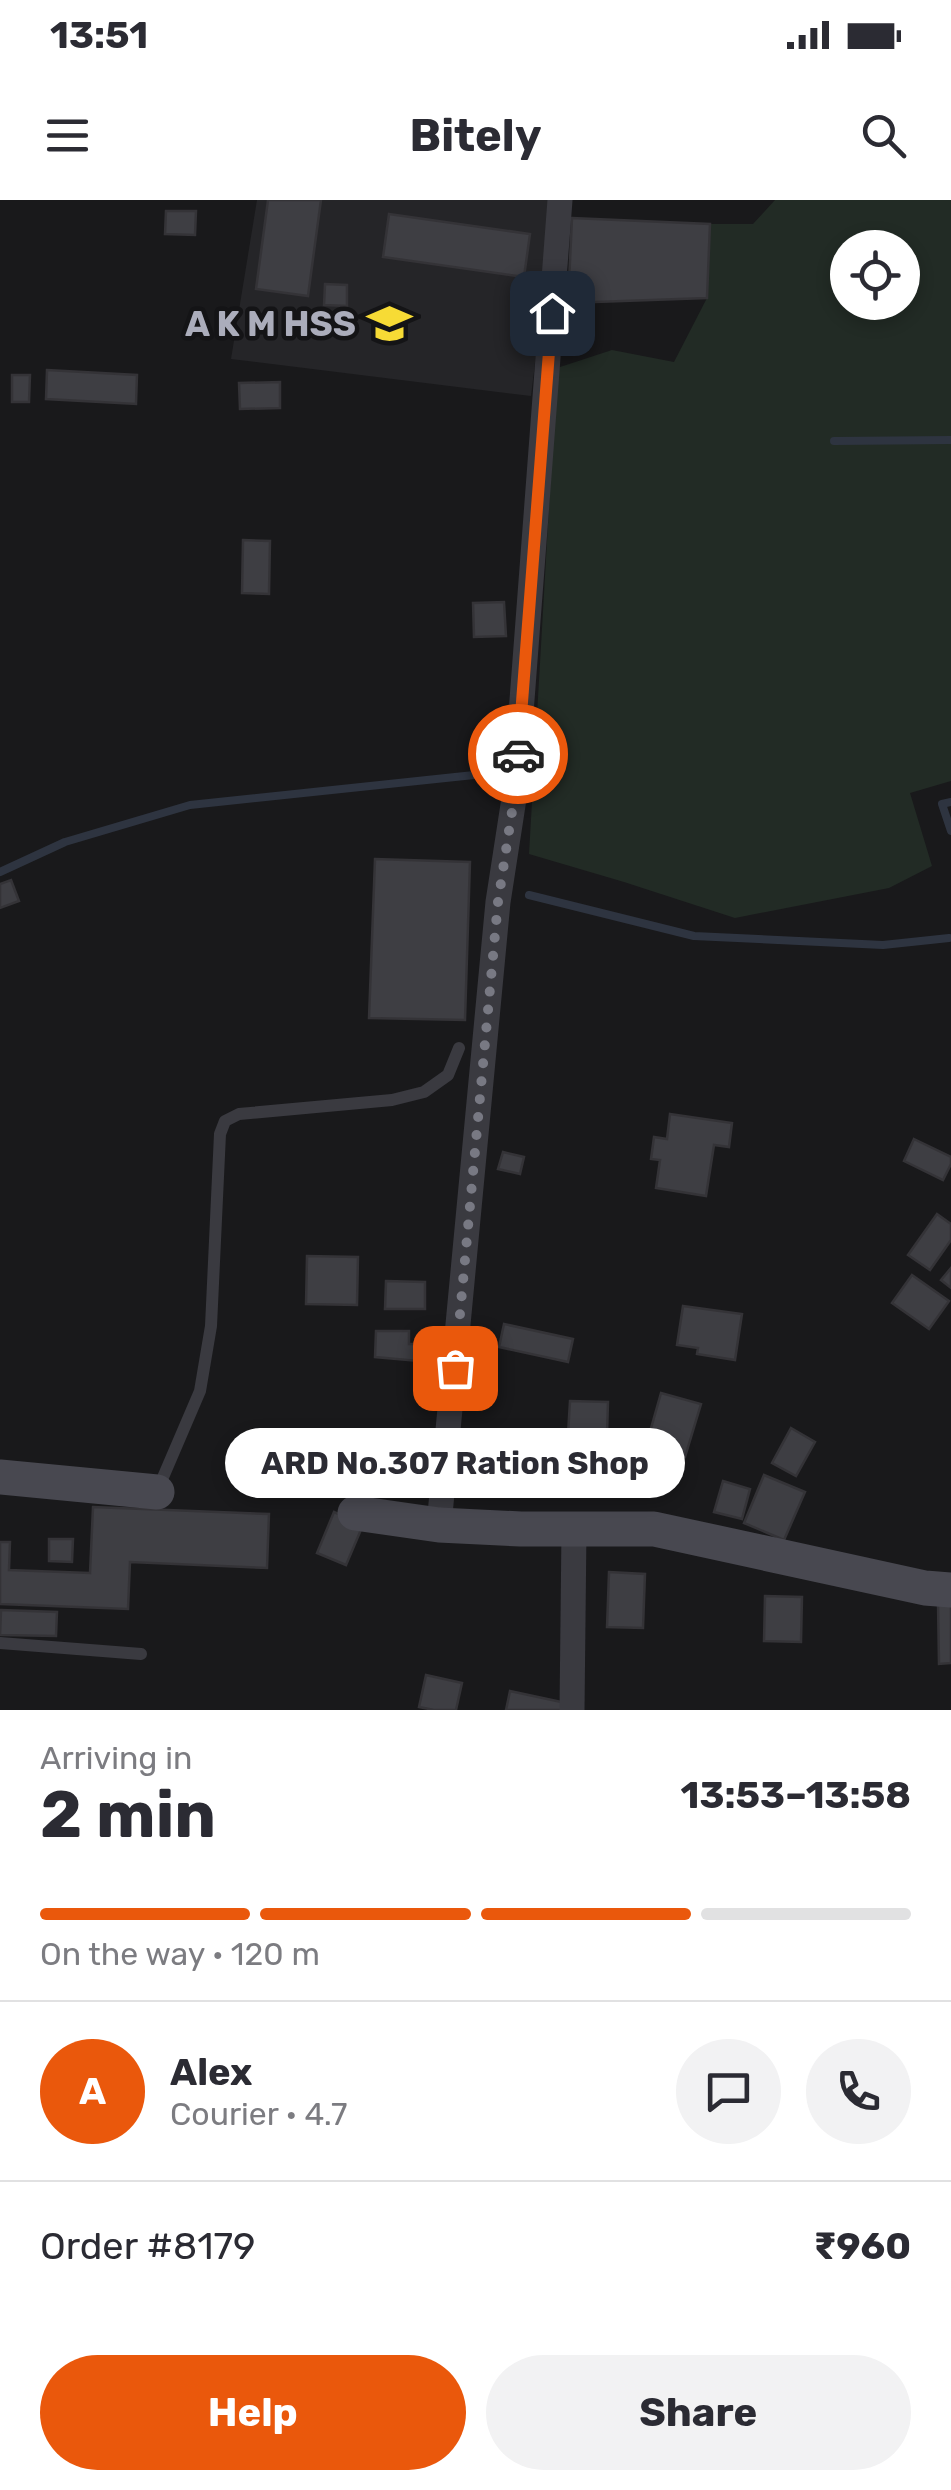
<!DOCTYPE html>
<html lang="en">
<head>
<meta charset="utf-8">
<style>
  :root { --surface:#fff; --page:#f2f2f3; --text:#2b2b33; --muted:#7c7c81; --line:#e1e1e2; --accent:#ea580c }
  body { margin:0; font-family:Rubik,sans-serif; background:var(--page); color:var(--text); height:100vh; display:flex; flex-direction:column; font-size:38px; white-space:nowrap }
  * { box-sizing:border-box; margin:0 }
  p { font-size:32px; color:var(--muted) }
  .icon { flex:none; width:55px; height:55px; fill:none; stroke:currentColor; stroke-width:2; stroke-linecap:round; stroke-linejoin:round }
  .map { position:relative; height:1510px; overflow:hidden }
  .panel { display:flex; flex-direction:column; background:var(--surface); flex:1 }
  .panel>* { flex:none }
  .buttons { position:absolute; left:830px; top:30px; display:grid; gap:20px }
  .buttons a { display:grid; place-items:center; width:90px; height:90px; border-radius:50%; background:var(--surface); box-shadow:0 5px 15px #0003; font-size:50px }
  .pin { position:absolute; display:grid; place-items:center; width:85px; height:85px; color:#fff; margin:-42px; border-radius:20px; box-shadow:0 5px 15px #0006 }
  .courier { position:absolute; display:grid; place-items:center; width:100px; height:100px; margin:-50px; border:8px solid #ea580c; border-radius:50%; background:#fff; color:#222; box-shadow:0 2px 12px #0007 }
  .bubble { position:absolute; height:70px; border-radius:35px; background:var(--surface); box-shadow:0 5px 15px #0003; font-size:32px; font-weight:700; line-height:70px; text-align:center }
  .headline em { font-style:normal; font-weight:700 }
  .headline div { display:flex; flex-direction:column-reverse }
  .headline { display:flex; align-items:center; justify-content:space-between; height:170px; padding:0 40px }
  h1 { font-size:65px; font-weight:700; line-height:75px }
  .bar { display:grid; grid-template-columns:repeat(4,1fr); gap:15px 10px; align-content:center; height:120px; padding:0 40px }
  .bar i { height:12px; border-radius:8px; background:var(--line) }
  .bar .current { background:var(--accent) }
  .bar p { grid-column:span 4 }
  .line { display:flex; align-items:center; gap:25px; padding:0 40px; border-top:2px solid var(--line) }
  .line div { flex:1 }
  .round { display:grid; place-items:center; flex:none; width:105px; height:105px; border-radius:52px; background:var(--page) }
  .action { display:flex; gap:20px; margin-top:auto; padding:20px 40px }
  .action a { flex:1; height:115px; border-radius:60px; background:var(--accent); color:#fff; font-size:40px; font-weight:700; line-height:115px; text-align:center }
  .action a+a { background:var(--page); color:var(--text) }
  .status { display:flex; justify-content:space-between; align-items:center; height:70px; padding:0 50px; background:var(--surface); direction:ltr }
  .status svg { height:28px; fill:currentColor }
  header { display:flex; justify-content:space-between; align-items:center; height:130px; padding:0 40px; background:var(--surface); font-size:45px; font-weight:700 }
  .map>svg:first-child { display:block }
  .built { fill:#252528 }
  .green { fill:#222b25; fill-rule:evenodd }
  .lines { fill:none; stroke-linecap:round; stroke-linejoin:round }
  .stream { stroke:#2e3440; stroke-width:8 }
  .building { fill:#3e3e43; stroke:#343337; stroke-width:2.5 }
  .lane { stroke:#3a3a40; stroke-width:12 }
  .street { stroke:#3a3a40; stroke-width:25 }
  .secondary { stroke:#484850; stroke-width:35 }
  .done { stroke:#787983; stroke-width:10; stroke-dasharray:0 18 }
  .route { stroke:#ea580c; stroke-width:12 }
  .labels { text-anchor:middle; stroke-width:9; stroke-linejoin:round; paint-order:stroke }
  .poi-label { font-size:35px; font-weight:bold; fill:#abadbb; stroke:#141416; text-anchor:end }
</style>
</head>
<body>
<div class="status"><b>13:51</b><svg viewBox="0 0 49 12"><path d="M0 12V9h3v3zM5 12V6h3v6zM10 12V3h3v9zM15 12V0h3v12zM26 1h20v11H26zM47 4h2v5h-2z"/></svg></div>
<header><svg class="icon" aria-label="menu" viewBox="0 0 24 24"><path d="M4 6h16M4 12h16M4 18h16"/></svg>Bitely<svg class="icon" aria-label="search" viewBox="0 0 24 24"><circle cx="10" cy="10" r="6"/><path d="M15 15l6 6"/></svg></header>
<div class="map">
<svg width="951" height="1510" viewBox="0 0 951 1510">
  <rect width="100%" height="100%" fill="#19191b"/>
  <polygon class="built" points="257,0 549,0 544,89 531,196 231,159"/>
  <path class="green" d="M775,0H951V581L910,593L932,666L889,688L735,718L624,682L529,654L557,168L612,150L674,162L707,98L710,24H753ZM848,48H902V102H848Z"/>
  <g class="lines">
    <g class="stream">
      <polyline points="834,241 951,240"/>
      <polyline points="951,602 942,604 951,631"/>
      <polyline points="0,672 65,642 190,605 493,573"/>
      <polyline points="529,695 694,736 883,745 949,738"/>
    </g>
  </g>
  <g class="building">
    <polygon points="268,0 321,0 308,96 256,89"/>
    <polygon points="166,11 196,11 195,35 165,34"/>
    <polygon points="389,14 530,34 524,77 383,57"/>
    <polygon points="572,18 710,24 707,98 568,103"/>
    <polygon points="325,84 347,85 347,106 324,105"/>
    <polygon points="47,170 137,175 136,204 46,199"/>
    <polygon points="12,175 30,175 29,202 12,202"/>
    <polygon points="280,182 280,208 240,209 239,183"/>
    <polygon points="243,340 270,341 269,394 242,393"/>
    <polygon points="504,402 506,436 474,437 473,403"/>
    <polygon points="375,659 470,662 465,820 369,818"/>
    <polygon points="11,680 19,701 0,708 0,684"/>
    <polygon points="670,914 732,923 729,947 714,945 706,996 656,988 660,960 651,959 654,937 667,939"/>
    <polygon points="914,939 951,957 951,964 943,980 904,961"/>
    <polygon points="503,952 524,957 520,974 498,969"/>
    <polygon points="937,1014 951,1024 951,1040 930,1070 908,1055"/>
    <polygon points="307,1056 358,1057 357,1105 306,1104"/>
    <polygon points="951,1068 951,1088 941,1080"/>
    <polygon points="912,1075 949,1101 929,1129 892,1103"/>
    <polygon points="386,1081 425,1082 425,1109 385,1109"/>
    <polygon points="683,1106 742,1114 735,1160 697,1154 698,1148 677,1145"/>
    <polygon points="504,1124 573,1139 568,1162 499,1147"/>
    <polygon points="376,1131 409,1131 409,1144 418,1144 418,1161 375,1157"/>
    <polygon points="661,1193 701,1204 685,1257 646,1246"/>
    <polygon points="570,1201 608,1202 607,1235 568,1234"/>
    <polygon points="791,1228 815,1242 796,1276 772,1263"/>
    <polygon points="764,1275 805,1292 784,1340 744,1323"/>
    <polygon points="723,1281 750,1289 742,1319 714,1312"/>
    <polygon points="93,1307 269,1314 267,1368 130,1362 128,1409 0,1404 0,1342 10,1342 9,1370 90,1373"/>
    <polygon points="334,1312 363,1325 346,1365 317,1353"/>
    <polygon points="49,1339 73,1339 72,1362 49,1361"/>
    <polygon points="609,1372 645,1374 643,1428 607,1427"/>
    <polygon points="765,1396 802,1397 801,1442 764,1441"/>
    <polygon points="938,1403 951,1403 951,1463 939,1464"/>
    <polygon points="1,1410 57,1412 56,1436 0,1435"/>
    <polygon points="426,1475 462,1483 456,1510 434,1510 419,1507"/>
    <polygon points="510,1491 566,1503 565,1510 506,1510"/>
  </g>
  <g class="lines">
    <g class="lane">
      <polyline points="158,1289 200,1191 211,1126 220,934 225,921 239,914 392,900 424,892 448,875 459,848"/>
      <polyline points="0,1443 141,1454"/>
    </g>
    <g class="street">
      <polyline points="439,1325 498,702 515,592 560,0"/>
      <polyline points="572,1510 574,1329"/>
    </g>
    <g class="secondary">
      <polyline points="0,1277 157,1292"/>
      <polyline points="355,1313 439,1325 521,1329 654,1329 925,1388 951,1390"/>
    </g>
  </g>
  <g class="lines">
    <polyline class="done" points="455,1168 498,702 515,592 518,554"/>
    <polyline class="route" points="518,554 552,113"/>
  </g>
  <defs>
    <symbol id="school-bare" viewBox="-9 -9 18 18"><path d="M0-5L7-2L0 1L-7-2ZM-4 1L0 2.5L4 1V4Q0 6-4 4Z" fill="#f7db35" stroke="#141416" stroke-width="2.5" paint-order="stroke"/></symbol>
  </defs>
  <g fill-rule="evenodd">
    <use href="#school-bare" x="358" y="92" width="63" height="63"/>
  </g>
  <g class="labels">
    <g class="poi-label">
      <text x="356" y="136">A K M HSS</text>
    </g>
  </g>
</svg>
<div class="buttons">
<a><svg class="icon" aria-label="locate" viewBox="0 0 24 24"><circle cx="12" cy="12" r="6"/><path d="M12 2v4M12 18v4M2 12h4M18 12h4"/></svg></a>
</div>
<div class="pin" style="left:455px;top:1168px;background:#ea580c"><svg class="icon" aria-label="bag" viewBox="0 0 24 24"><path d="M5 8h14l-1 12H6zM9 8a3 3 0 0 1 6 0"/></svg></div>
<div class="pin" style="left:552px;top:113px;background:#1f2937"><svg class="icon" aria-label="home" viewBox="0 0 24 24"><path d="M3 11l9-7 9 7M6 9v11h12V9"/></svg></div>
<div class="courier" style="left:518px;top:554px"><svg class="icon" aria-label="car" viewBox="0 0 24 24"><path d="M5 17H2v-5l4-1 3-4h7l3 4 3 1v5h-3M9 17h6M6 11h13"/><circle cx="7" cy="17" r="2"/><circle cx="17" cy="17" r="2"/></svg></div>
<div class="bubble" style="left:225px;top:1228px;width:460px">ARD No.307 Ration Shop</div>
</div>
<section class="panel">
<div class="headline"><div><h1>2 min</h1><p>Arriving in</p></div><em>13:53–13:58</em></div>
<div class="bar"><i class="current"></i><i class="current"></i><i class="current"></i><i></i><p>On the way · 120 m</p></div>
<div class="line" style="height:180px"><b class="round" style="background:var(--accent);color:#fff">A</b><div><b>Alex</b><p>Courier · 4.7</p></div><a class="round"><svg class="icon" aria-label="chat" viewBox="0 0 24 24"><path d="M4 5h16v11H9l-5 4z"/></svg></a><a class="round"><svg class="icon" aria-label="phone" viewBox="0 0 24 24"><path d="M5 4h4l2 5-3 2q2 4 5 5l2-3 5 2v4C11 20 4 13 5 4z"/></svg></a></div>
<div class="line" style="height:130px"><div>Order #8179</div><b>₹960</b></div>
<div class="action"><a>Help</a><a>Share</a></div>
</section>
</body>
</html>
